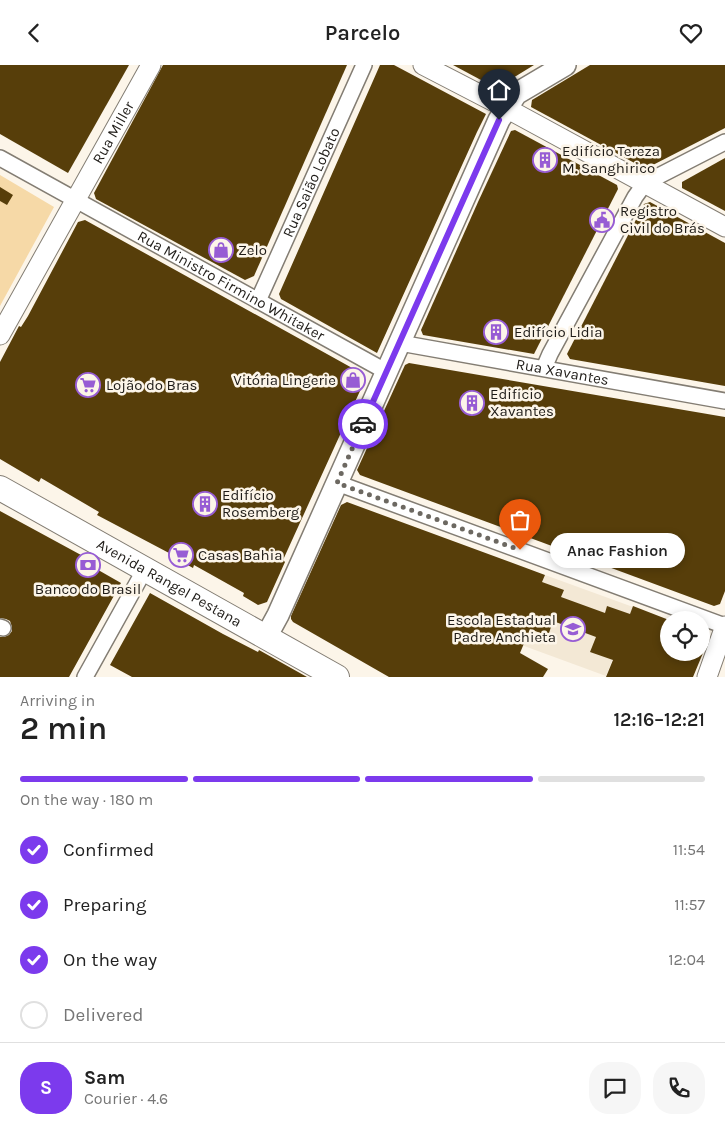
<!DOCTYPE html>
<html lang="en">
<head>
<meta charset="utf-8">
<style>
  :root { --surface:#fff; --page:#f6f6f6; --text:#222; --muted:#767676; --line:#e0e0e0; --accent:#7c3aed }
  body { margin:0; font-family:Karla,sans-serif; background:var(--page); color:var(--text); height:100vh; display:flex; flex-direction:column; font-size:19px; white-space:nowrap }
  * { box-sizing:border-box; margin:0 }
  p { font-size:16px; color:var(--muted) }
  .icon { flex:none; width:28px; height:28px; fill:none; stroke:currentColor; stroke-width:2; stroke-linecap:round; stroke-linejoin:round }
  .map { position:relative; height:612px; overflow:hidden }
  .sheet { display:flex; flex-direction:column; background:var(--surface); flex:1 }
  .sheet>* { flex:none }
  .fabs { position:absolute; left:660px; top:546px; display:grid; gap:10px }
  .fabs a { display:grid; place-items:center; width:50px; height:50px; border-radius:50%; background:var(--surface); box-shadow:0 2px 8px #0003; font-size:25px }
  .pin { position:absolute; display:grid; place-items:center; width:42px; height:42px; color:#fff; margin:-51px -21px; border-radius:50% 50% 50% 0; rotate:-45deg; box-shadow:0 0 5px #0007 }
  .pin .icon { rotate:45deg }
  .courier { position:absolute; display:grid; place-items:center; width:50px; height:50px; margin:-25px; border:4px solid #7c3aed; border-radius:50%; background:#fff; color:#222; box-shadow:0 1px 6px #0007 }
  .bubble { position:absolute; height:35px; border-radius:18px; background:var(--surface); box-shadow:0 2px 8px #0003; font-size:16px; font-weight:600; line-height:35px; text-align:center }
  .head em { font-style:normal; font-weight:600 }
  .head div { display:flex; flex-direction:column-reverse }
  .head { display:flex; align-items:center; justify-content:space-between; height:85px; padding:0 20px }
  h1 { font-size:32px; font-weight:600; line-height:38px }
  .bar { display:grid; grid-template-columns:repeat(4,1fr); gap:8px 5px; align-content:center; height:60px; padding:0 20px }
  .bar i { height:6px; border-radius:4px; background:var(--line) }
  .bar .active { background:var(--accent) }
  .bar p { grid-column:span 4 }
  .line { display:flex; align-items:center; gap:12px; padding:0 20px; border-top:1px solid var(--line) }
  .line div { flex:1 }
  .round { display:grid; place-items:center; flex:none; width:52px; height:52px; border-radius:20px; background:var(--page) }
  ol { padding:0 20px; list-style:none }
  li { display:flex; align-items:center; gap:15px; height:55px }
  li p { margin-inline-start:auto }
  li .icon { padding:5px; border-radius:50%; background:var(--accent); color:#fff; stroke-width:4 }
  li:last-child { color:var(--muted) }
  li i { width:28px; height:28px; border:2px solid var(--line); border-radius:50% }
  header { display:flex; justify-content:space-between; align-items:center; height:65px; padding:0 20px; background:var(--surface); font-size:22px; font-weight:600 }
  .map>svg:first-child { display:block }
  .built { fill:#f3e8d5 }
  .green { fill:#f6d9a7 }
  .building { fill:#573e0a }
  .lines { fill:none; stroke-linecap:round; stroke-linejoin:round }
  .minor-casing { stroke:#837d73; stroke-width:18 }
  .tertiary-casing { stroke:#837d73; stroke-width:21 }
  .secondary-casing { stroke:#837d73; stroke-width:24 }
  .primary-casing { stroke:#837d73; stroke-width:26 }
  .minor { stroke:#fff; stroke-width:15 }
  .tertiary { stroke:#fff; stroke-width:19 }
  .secondary { stroke:#fff; stroke-width:21 }
  .primary { stroke:#fff; stroke-width:24 }
  .done { stroke:#6c6861; stroke-width:5; stroke-dasharray:0 9 }
  .route { stroke:#7c3aed; stroke-width:6 }
  .labels { text-anchor:middle; stroke-width:5; stroke-linejoin:round; paint-order:stroke }
  .street-label { font-size:15px; fill:#1f1c18; stroke:#fcf5e9 }
  .poi-label { font-size:15px; fill:#1f1c18; stroke:#fcf5e9; text-anchor:start }
</style>
</head>
<body>
<header><svg class="icon" aria-label="back" viewBox="0 0 24 24"><path d="M15 5l-7 7 7 7"/></svg>Parcelo<svg class="icon" aria-label="heart" viewBox="0 0 24 24"><path d="M12 20l-8-8c-3-5 5-10 8-4 3-6 11-1 8 4z"/></svg></header>
<div class="map">
<svg width="725" height="612" viewBox="0 0 725 612">
  <rect width="100%" height="100%" fill="#fcf5e9"/>
  <polygon class="built" points="545,510 633,542 606,611 516,578"/>
  <polygon class="green" points="0,110 54,142 0,241"/>
  <g class="building">
    <polygon points="0,0 129,0 68,108 0,69"/>
    <polygon points="163,0 347,0 254,211 245,215 96,134 94,128"/>
    <polygon points="380,0 394,0 486,49 477,67 377,288 281,234 279,229"/>
    <polygon points="453,0 534,0 498,22 494,22"/>
    <polygon points="590,0 725,0 725,63 647,103 640,101 531,42 532,35"/>
    <polygon points="515,65 617,120 618,124 534,289 423,270 421,265 478,137 511,66"/>
    <polygon points="725,93 725,146 682,123 682,117"/>
    <polygon points="0,122 13,130 7,140 0,136"/>
    <polygon points="650,137 725,178 725,321 570,294 567,289 644,139"/>
    <polygon points="85,155 363,309 365,315 283,495 285,497 267,537 258,540 243,531 244,528 194,500 193,503 168,489 169,488 97,450 99,447 41,413 39,417 0,394 0,297 19,261 21,262 28,251 78,157"/>
    <polygon points="409,298 725,352 725,526 720,539 714,541 360,410 357,405 405,300"/>
    <polygon points="347,437 545,510 542,517 564,525 561,532 605,548 607,541 630,549 633,541 669,555 669,588 703,588 693,612 606,612 613,595 590,587 596,572 553,556 548,571 530,564 520,588 548,604 543,612 389,612 293,557 291,554 291,551 341,440"/>
    <polygon points="0,446 81,490 79,494 121,518 69,612 0,612 0,572 4,572 9,570 12,566 12,562 10,556 6,554 0,553"/>
    <polygon points="150,528 223,569 258,587 259,585 307,612 132,612 110,600"/>
  </g>
  <g class="lines">
    <defs>
      <g id="minor">
        <path id="s1" d="M0,93L387,307"/>
        <path id="s2" d="M258,236L364,0"/>
        <path id="s3" d="M400,278L725,336"/>
        <polyline points="544,303 550,289 635,132 645,118 725,77"/>
        <polyline points="337,418 725,561"/>
        <polyline points="0,562 3,563"/>
        <polyline points="85,612 145,504"/>
      </g>
      <g id="tertiary">
        <polyline points="423,0 506,43 725,162"/>
        <path id="s4" d="M0,270L151,0"/>
        <polyline points="707,612 725,561"/>
      </g>
      <polyline id="secondary" points="266,572 278,550 499,55 516,29 565,0"/>
      <g id="primary">
        <path id="s5" d="M0,423L337,612"/>
      </g>
    </defs>
    <use href="#minor" class="minor-casing"/>
    <use href="#tertiary" class="tertiary-casing"/>
    <use href="#secondary" class="secondary-casing"/>
    <use href="#primary" class="primary-casing"/>
    <use href="#minor" class="minor"/>
    <use href="#tertiary" class="tertiary"/>
    <use href="#secondary" class="secondary"/>
    <use href="#primary" class="primary"/>
  </g>
  <g class="lines">
    <polyline class="done" points="363,359 337,418 520,485"/>
    <polyline class="route" points="363,359 499,55"/>
  </g>
  <defs>
    <symbol id="building-ring" viewBox="-11 -11 22 22"><circle r="9.5" fill="#fcf5e9" stroke="#975cd4" stroke-width="1.5"/><path d="M-4-6H4V6H1V3H-1V6H-4ZM-2.5-4.3h1.7v1.8h-1.7ZM.8-4.3h1.7v1.8H.8ZM-2.5-1h1.7V.8h-1.7ZM.8-1h1.7V.8H.8Z" fill="#975cd4"/></symbol>
    <symbol id="civic-ring" viewBox="-11 -11 22 22"><circle r="9.5" fill="#fcf5e9" stroke="#975cd4" stroke-width="1.5"/><path d="M-.6-6.5H3V-4.5H.6V-3L4-1V1h2V6H-6V1h2V-1L-.6-3ZM-1.2 2.5V6h2.4V2.5Z" fill="#975cd4"/></symbol>
    <symbol id="shop-ring" viewBox="-11 -11 22 22"><circle r="9.5" fill="#fcf5e9" stroke="#975cd4" stroke-width="1.5"/><path d="M-5-2.5h2.3a2.7 3.5 0 0 1 5.4 0H5L5.5 6h-11ZM-1.5-2.5h3a1.5 2.3 0 0 0-3 0Z" fill="#975cd4"/></symbol>
    <symbol id="supermarket-ring" viewBox="-11 -11 22 22"><circle r="9.5" fill="#fcf5e9" stroke="#975cd4" stroke-width="1.5"/><path d="M-6-5.5h2.5l.6 2H6L4.5 2H-2.5L-4.4-4H-6ZM-1.5 3.2a1.3 1.3 0 1 0 .1 0ZM3 3.2a1.3 1.3 0 1 0 .1 0Z" fill="#975cd4"/></symbol>
    <symbol id="bank-ring" viewBox="-11 -11 22 22"><circle r="9.5" fill="#fcf5e9" stroke="#975cd4" stroke-width="1.5"/><path d="M-6-4H6V4H-6ZM0-2.3a2.3 2.3 0 1 0 0 4.6a2.3 2.3 0 1 0 0-4.6Z" fill="#975cd4"/></symbol>
    <symbol id="school-ring" viewBox="-11 -11 22 22"><circle r="9.5" fill="#fcf5e9" stroke="#975cd4" stroke-width="1.5"/><path d="M0-5L7-2L0 1L-7-2ZM-4 1L0 2.5L4 1V4Q0 6-4 4Z" fill="#975cd4"/></symbol>
  </defs>
  <g fill-rule="evenodd">
    <use href="#building-ring" x="531" y="81" width="28" height="28"/>
    <use href="#civic-ring" x="588" y="141" width="28" height="28"/>
    <use href="#shop-ring" x="207" y="171" width="28" height="28"/>
    <use href="#building-ring" x="482" y="253" width="28" height="28"/>
    <use href="#shop-ring" x="339" y="301" width="28" height="28"/>
    <use href="#supermarket-ring" x="74" y="306" width="28" height="28"/>
    <use href="#building-ring" x="458" y="324" width="28" height="28"/>
    <use href="#building-ring" x="191" y="425" width="28" height="28"/>
    <use href="#supermarket-ring" x="167" y="476" width="28" height="28"/>
    <use href="#bank-ring" x="74" y="486" width="28" height="28"/>
    <use href="#school-ring" x="559" y="550" width="28" height="28"/>
  </g>
  <g class="labels">
    <g class="street-label">
      <text dy="5" stroke="none"><textPath href="#s4" startOffset="232">Rua Miller</textPath></text>
      <text dy="5" stroke="none"><textPath href="#s2" startOffset="130">Rua Saião Lobato</textPath></text>
      <text dy="5" stroke="none"><textPath href="#s1" startOffset="264">Rua Ministro Firmino Whitaker</textPath></text>
      <text dy="5" stroke="none"><textPath href="#s3" startOffset="165">Rua Xavantes</textPath></text>
      <text dy="5" stroke="none"><textPath href="#s5" startOffset="194">Avenida Rangel Pestana</textPath></text>
    </g>
    <g class="poi-label">
      <text x="562" y="91">Edifício Tereza<tspan x="562" dy="17">M. Sanghirico</tspan></text>
      <text x="620" y="151">Registro<tspan x="620" dy="17">Civil do Brás</tspan></text>
      <text x="238" y="190">Zelo</text>
      <text x="514" y="272">Edifício Lidia</text>
      <text x="336" y="320" text-anchor="end">Vitória Lingerie</text>
      <text x="106" y="325">Lojão do Bras</text>
      <text x="490" y="334">Edificio<tspan x="490" dy="17">Xavantes</tspan></text>
      <text x="222" y="435">Edifício<tspan x="222" dy="17">Rosemberg</tspan></text>
      <text x="198" y="495">Casas Bahia</text>
      <text x="88" y="529" text-anchor="middle">Banco do Brasil</text>
      <text x="556" y="560" text-anchor="end">Escola Estadual<tspan x="556" dy="17">Padre Anchieta</tspan></text>
    </g>
  </g>
</svg>
<div class="fabs">
<a><svg class="icon" aria-label="locate" viewBox="0 0 24 24"><circle cx="12" cy="12" r="6"/><path d="M12 2v4M12 18v4M2 12h4M18 12h4"/></svg></a>
</div>
<div class="pin" style="left:520px;top:485px;background:#ea580c"><svg class="icon" aria-label="bag" viewBox="0 0 24 24"><path d="M5 8h14l-1 12H6zM9 8a3 3 0 0 1 6 0"/></svg></div>
<div class="pin" style="left:499px;top:55px;background:#1f2937"><svg class="icon" aria-label="home" viewBox="0 0 24 24"><path d="M3 11l9-7 9 7M6 9v11h12V9"/></svg></div>
<div class="courier" style="left:363px;top:359px"><svg class="icon" aria-label="car" viewBox="0 0 24 24"><path d="M5 17H2v-5l4-1 3-4h7l3 4 3 1v5h-3M9 17h6M6 11h13"/><circle cx="7" cy="17" r="2"/><circle cx="17" cy="17" r="2"/></svg></div>
<div class="bubble" style="left:550px;top:468px;width:135px">Anac Fashion</div>
</div>
<section class="sheet">
<div class="head"><div><h1>2 min</h1><p>Arriving in</p></div><em>12:16–12:21</em></div>
<div class="bar"><i class="active"></i><i class="active"></i><i class="active"></i><i></i><p>On the way · 180 m</p></div>
<ol>
<li><svg class="icon" aria-label="check" viewBox="0 0 24 24"><path d="M5 12l5 5 9-10"/></svg>Confirmed<p>11:54</p></li>
<li><svg class="icon" aria-label="check" viewBox="0 0 24 24"><path d="M5 12l5 5 9-10"/></svg>Preparing<p>11:57</p></li>
<li><svg class="icon" aria-label="check" viewBox="0 0 24 24"><path d="M5 12l5 5 9-10"/></svg>On the way<p>12:04</p></li>
<li><i></i>Delivered</li>
</ol>
<div class="line" style="height:90px"><b class="round" style="background:var(--accent);color:#fff">S</b><div><b>Sam</b><p>Courier · 4.6</p></div><a class="round"><svg class="icon" aria-label="chat" viewBox="0 0 24 24"><path d="M4 5h16v11H9l-5 4z"/></svg></a><a class="round"><svg class="icon" aria-label="phone" viewBox="0 0 24 24"><path d="M5 4h4l2 5-3 2q2 4 5 5l2-3 5 2v4C11 20 4 13 5 4z"/></svg></a></div>
</section>
</body>
</html>
